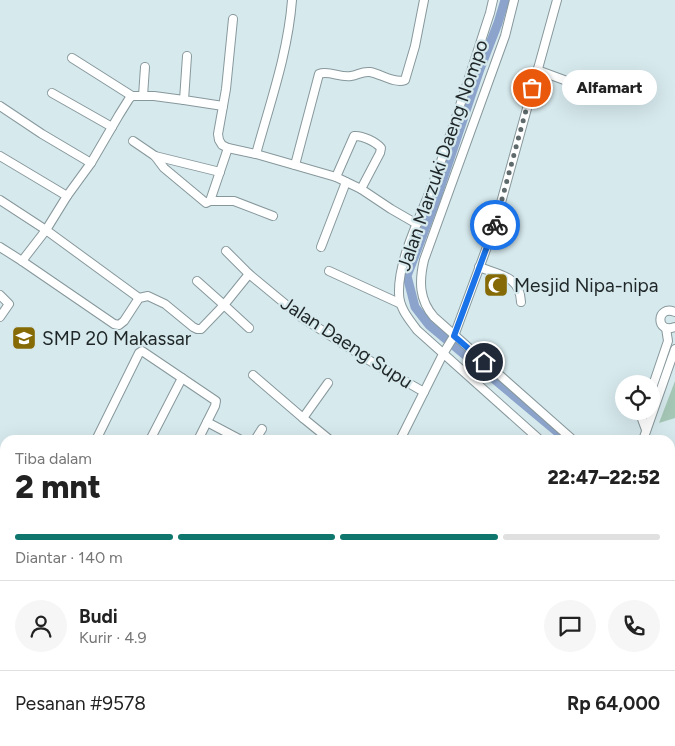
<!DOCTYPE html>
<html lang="id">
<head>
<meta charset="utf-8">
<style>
  :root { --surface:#fff; --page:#f6f6f6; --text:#222; --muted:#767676; --line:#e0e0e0; --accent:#0f766e }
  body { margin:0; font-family:Figtree,sans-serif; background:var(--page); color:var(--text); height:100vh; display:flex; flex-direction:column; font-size:19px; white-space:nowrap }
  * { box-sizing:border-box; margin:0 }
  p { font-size:16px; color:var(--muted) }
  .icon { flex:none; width:28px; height:28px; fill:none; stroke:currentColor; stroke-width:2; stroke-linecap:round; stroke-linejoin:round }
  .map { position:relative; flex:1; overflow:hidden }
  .panel { position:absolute; left:0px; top:435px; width:675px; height:311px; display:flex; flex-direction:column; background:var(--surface); border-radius:15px 15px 0 0; box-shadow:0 5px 20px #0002 }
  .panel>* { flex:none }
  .tools { position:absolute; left:615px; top:375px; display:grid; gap:10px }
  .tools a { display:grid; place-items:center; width:45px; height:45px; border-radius:50%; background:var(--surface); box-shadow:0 5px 20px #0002; font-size:25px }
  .pin { position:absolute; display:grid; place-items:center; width:42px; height:42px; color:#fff; margin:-21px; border:2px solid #fff; border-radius:50%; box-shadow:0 1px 5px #0007 }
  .courier { position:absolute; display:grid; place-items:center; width:50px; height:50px; margin:-25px; border:4px solid #1a73e8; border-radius:50%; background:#fff; color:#222; box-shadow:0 1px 6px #0007 }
  .bubble { position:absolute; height:35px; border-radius:18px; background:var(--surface); box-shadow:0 5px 20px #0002; font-size:16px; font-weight:800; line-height:35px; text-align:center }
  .overview em { font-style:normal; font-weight:800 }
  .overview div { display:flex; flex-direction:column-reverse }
  .overview { display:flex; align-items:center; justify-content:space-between; height:85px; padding:0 15px }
  h1 { font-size:32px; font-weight:800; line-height:38px }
  .bar { display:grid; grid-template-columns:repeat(4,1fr); gap:8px 5px; align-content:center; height:60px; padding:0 15px }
  .bar i { height:6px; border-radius:4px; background:var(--line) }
  .bar .current { background:var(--accent) }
  .bar p { grid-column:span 4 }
  .line { display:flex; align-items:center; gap:12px; padding:0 15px; border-top:1px solid var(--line) }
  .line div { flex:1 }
  .round { display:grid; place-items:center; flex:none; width:52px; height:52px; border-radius:26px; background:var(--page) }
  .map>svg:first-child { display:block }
  .grass { fill:#a5c7b6 }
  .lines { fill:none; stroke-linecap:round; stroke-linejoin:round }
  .canal { stroke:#8ca4cb; stroke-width:9 }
  .minor-casing { stroke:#87989c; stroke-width:10 }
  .minor { stroke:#fff; stroke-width:8 }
  .done { stroke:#5f6a6c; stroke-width:5; stroke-dasharray:0 9 }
  .route { stroke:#1a73e8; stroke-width:6 }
  .labels { text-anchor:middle; stroke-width:4.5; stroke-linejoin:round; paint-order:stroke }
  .street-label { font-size:19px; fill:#1f2627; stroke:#d6e9ed }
  .poi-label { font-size:19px; fill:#1f2627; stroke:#d6e9ed; text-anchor:start }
</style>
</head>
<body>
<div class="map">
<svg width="675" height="746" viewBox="0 0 675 746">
  <rect width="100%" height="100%" fill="#d6e9ed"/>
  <polygon class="grass" points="675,381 675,418 659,423"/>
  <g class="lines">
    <g class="canal">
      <polyline points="505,0 498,23 480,69 435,203 407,276 415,307 429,325 567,440"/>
      <polyline points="670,509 675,511"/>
    </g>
    <defs>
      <g id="minor">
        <path d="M493,0L490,13C472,68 455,124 435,178C423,212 398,258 399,293C399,308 409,319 417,330L540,440"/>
        <path d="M514,0L505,36L424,260C419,281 419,300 434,317L573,440"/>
        <polyline points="187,56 184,100 223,106 218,134 219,140 222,145 228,148 256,154 336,177 361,189 391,209 417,224"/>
        <polyline points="72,58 132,96"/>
        <polyline points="537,70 605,95"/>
        <polyline points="52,93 112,127"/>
        <polyline points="143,96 145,67"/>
        <polyline points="0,106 42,134 91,163"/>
        <polyline points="223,106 226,89 233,19"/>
        <polyline points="133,141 155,156 164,168 206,203 210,201 228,148"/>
        <path d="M256,154C270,103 288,53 292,0"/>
        <polyline points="0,156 67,196 46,230 22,261"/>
        <polyline points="155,156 220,172"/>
        <path d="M295,165L319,74C329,70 340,78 351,76C358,75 362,71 370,72C381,74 395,84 405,80L415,46L424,0"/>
        <path d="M336,177L354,136C362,135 376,142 381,148L380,153L361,189"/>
        <polyline points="67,196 91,163 119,115 129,99 132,96 154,96 184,100"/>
        <polyline points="0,200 46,230 139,298"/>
        <polyline points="210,201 234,201 273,216"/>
        <polyline points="0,247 22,261 114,324 119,325 124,321 139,298 148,296 165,304 193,327 197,329 201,329 224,305 197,281"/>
        <polyline points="321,247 346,182"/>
        <polyline points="226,251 249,274 301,317 375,364 424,392"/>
        <path d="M479,267C500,275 520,276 521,302"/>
        <polyline points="329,271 399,303"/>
        <polyline points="249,274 224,305 249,328"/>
        <polyline points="0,295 9,304 0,317"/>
        <path d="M675,312C656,304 655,335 675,327"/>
        <polyline points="253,375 303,418 330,440"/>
        <polyline points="651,391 668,341 666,328"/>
        <polyline points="644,411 642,419 646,430"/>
        <polyline points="303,418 328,383"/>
        <polyline points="207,422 241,440"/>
        <polyline points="96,440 139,353 142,351 216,401 215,406 198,440"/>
        <polyline points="150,440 182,378"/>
        <polyline points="255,440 262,429"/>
        <polyline points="400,440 443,354 454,336 494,228 557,0"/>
        <polyline points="643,440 675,349"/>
        <polyline points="670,504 675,507"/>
        <polyline points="670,526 675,529"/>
        <polyline points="670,589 675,590"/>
        <polyline points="4,608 5,609"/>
        <polyline points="670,626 675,626"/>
        <polyline points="0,661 5,664"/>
        <polyline points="0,673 5,675"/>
        <polyline points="670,720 675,721"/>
        <polyline points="154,741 162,746"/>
        <polyline points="499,741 509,746"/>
        <polyline points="654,741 655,746"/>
        <polyline points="128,742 137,746"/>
        <polyline points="12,746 14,741"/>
        <polyline points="70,746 73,741"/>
        <polyline points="197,746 199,741"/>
        <polyline points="248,746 251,741"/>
        <polyline points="302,746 304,744"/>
        <polyline points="418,746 421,741"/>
        <polyline points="463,746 465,741"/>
        <polyline points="550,746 569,741"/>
      </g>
    </defs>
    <use href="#minor" class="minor-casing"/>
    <use href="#minor" class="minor"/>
  </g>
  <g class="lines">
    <polyline class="done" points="495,225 532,88"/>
    <polyline class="route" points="484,362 454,336 495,225"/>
  </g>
  <defs>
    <symbol id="mosque-square" viewBox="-11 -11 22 22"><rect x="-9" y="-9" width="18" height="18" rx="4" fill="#856a06" stroke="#d6e9ed"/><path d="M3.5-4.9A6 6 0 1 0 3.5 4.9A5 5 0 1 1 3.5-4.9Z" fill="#fff"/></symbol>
    <symbol id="school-square" viewBox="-11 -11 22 22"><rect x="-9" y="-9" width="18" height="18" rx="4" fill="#856a06" stroke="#d6e9ed"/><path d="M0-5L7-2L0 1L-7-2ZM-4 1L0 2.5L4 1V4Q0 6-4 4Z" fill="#fff"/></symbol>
  </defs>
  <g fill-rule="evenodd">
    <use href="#mosque-square" x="482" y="271" width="28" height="28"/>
    <use href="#school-square" x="10" y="324" width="28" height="28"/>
  </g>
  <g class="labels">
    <g class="street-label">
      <text transform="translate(442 155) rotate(-71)" y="7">Jalan Marzuki Daeng Nompo</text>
      <text transform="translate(347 342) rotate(33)" y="7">Jalan Daeng Supu</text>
    </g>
    <g class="poi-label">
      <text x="514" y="292">Mesjid Nipa-nipa</text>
      <text x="42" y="345">SMP 20 Makassar</text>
    </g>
  </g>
</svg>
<div class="tools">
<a><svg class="icon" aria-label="locate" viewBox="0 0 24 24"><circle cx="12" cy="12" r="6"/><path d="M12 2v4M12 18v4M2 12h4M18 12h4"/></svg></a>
</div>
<div class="pin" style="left:532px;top:88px;background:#ea580c"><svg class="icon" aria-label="bag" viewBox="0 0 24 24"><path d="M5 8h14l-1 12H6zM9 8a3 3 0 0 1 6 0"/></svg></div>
<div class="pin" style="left:484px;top:362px;background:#1f2937"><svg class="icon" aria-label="home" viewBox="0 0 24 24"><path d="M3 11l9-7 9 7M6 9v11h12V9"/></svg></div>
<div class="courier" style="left:495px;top:225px"><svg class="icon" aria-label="bike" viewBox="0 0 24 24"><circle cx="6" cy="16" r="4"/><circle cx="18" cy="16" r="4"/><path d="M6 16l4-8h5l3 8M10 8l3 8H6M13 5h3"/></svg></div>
<div class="bubble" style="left:562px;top:70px;width:95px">Alfamart</div>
<section class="panel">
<div class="overview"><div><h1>2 mnt</h1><p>Tiba dalam</p></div><em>22:47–22:52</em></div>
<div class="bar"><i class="current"></i><i class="current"></i><i class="current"></i><i></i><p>Diantar · 140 m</p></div>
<div class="line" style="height:90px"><a class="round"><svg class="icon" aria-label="person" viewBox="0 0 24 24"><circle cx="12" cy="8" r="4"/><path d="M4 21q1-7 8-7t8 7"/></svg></a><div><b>Budi</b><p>Kurir · 4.9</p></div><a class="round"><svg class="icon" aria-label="chat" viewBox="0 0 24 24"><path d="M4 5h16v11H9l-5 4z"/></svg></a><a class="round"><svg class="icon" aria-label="phone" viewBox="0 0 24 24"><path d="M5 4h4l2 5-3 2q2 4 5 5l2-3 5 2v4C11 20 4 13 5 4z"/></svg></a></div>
<div class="line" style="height:65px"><div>Pesanan #9578</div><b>Rp 64,000</b></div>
</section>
</div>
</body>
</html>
